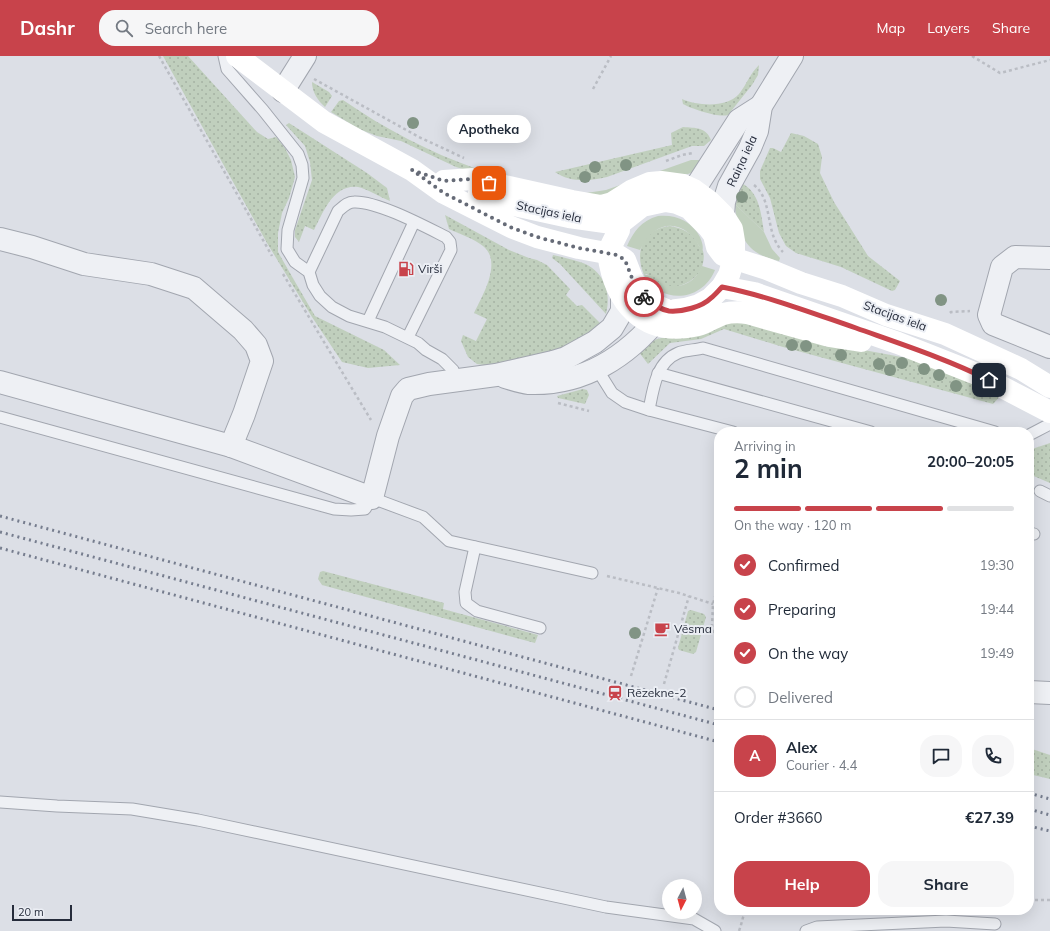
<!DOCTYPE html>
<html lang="en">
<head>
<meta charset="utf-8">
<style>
  :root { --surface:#fff; --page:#f6f6f7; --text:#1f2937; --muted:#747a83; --line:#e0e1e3; --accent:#c8434b }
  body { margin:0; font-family:Mulish,sans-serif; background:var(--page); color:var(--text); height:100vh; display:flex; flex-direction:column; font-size:15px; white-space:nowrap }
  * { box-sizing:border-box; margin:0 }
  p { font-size:13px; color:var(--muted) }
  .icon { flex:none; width:22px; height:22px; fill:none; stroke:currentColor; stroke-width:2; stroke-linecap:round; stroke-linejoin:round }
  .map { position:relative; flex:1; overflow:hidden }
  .side { position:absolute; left:714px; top:371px; width:320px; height:488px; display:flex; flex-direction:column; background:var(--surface); border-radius:16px; box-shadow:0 4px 16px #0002 }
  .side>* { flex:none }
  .needle { width:26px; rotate:186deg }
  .buttons { position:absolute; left:662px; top:823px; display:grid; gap:8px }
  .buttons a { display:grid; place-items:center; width:40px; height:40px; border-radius:50%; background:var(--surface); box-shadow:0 4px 16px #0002; font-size:20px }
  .scale { position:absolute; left:12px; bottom:10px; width:60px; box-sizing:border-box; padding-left:4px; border:2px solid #262c3b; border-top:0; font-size:11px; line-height:14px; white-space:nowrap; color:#262c3b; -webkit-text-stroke:3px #ebeef4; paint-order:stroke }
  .pin { position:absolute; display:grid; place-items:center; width:34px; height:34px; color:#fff; margin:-17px; border-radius:8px; box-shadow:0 2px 6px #0006 }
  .courier { position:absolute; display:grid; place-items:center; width:40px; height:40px; margin:-20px; border:3px solid #c8434b; border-radius:50%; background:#fff; color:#222; box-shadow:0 1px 5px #0007 }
  .bubble { position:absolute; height:28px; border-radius:14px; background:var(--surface); box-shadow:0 4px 16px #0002; font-size:13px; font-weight:700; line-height:28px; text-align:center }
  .summary em { font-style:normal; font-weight:700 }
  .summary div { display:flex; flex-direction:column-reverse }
  .summary { display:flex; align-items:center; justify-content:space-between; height:68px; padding:0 20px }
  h1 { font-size:26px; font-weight:700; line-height:30px }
  .bar { display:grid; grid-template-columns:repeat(4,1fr); gap:6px 4px; align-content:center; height:48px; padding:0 20px }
  .bar i { height:5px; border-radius:3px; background:var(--line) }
  .bar .active { background:var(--accent) }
  .bar p { grid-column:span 4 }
  .line { display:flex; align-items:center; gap:10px; padding:0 20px; border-top:1px solid var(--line) }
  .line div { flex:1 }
  .round { display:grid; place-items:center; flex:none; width:42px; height:42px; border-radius:16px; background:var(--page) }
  ol { padding:0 20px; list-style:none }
  li { display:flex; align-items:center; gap:12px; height:44px }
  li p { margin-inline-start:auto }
  li .icon { padding:4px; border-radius:50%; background:var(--accent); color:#fff; stroke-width:4 }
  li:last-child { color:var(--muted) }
  li i { width:22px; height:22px; border:2px solid var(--line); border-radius:50% }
  .button { display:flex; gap:8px; margin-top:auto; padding:8px 20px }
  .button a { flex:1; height:46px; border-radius:16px; background:var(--accent); color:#fff; font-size:16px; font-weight:700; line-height:46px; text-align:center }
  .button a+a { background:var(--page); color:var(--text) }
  header { display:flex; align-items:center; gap:24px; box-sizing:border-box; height:56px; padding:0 20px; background:var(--accent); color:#fff }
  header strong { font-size:19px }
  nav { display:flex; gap:22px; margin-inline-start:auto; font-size:14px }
  .search { width:280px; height:36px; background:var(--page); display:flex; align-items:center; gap:10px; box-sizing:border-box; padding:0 14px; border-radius:16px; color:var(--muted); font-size:15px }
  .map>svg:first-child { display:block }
  .grass { fill:url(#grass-dots) }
  .garden { fill:#c0cfbd }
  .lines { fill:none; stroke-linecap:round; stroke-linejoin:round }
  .service-casing { stroke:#a2a6af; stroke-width:13 }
  .minor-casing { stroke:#a2a6af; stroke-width:24 }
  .path { stroke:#babdc4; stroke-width:2.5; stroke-dasharray:3 3; stroke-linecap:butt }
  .service { stroke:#eef0f4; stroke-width:11 }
  .minor { stroke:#eef0f4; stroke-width:22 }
  .secondary { stroke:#fff; stroke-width:22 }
  .rail { stroke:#767d8e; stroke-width:3; stroke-dasharray:2 4; stroke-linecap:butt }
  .tree { fill:#819484 }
  .done { stroke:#666b77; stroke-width:4; stroke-dasharray:0 7.2 }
  .route { stroke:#c8434b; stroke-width:5 }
  .labels { text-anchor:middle; stroke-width:4; stroke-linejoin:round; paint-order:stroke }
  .street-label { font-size:12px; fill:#262c3b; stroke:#ebeef4 }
  .poi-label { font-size:12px; fill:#262c3b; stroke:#ebeef4; text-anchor:start }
</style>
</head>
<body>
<header>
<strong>Dashr</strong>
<div class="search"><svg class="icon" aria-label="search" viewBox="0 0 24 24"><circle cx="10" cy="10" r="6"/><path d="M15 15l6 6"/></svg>Search here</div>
<nav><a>Map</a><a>Layers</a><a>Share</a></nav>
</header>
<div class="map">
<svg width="1050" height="875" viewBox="0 0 1050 875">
  <defs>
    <pattern id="grass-dots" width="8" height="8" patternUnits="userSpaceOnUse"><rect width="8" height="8" fill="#c0cfbd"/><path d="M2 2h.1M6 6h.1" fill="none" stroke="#a5b2a3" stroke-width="1.8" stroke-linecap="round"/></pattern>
  </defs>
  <rect width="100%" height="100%" fill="#dcdfe6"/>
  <g class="grass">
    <polygon points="163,0 188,0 257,76 268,83 276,81 285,92 291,104 295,121 289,142 282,157 278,177 278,196 294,224 315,260 384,294 400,309 368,312 342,306 312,261 267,187"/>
    <path d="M759,9L758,19L752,29L728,59C719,62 692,53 683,48L682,43C698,50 727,52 739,38C747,28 749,19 759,9Z"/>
    <path d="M312,26L329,36L332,40L325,51C318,45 312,36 312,26Z"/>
    <path d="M343,44C385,73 429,96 477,113L476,117L456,111L401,85L377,80L359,73L331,56L339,45Z"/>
    <path d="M289,67L367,117L387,132L390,145C382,142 365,132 358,131C333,128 323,157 314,174L305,170L299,186L295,181V174L312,124L310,106L305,90L286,69Z"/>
    <path d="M683,71C696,72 706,71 711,84L704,90H692L607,121C590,125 570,127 555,116L672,89L671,77Z"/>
    <polygon points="791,77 804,80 818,88 822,101 820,117 834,146 868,200 900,225 895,234 892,235 841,211 796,197 786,190 779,177 770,142 760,123 760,115 770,92 773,92 781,96"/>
    <path d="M741,127C760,136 761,158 764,176L735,148L736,136Z"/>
    <path d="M445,159L509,194L529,202L537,204L547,209L570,233L566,239L577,250L582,249L601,268L587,281L561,296L498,311L477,308L468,301L461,285L463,279L476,285L487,263L474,257C482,240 503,206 483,190C474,183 460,178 449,173Z"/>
    <path d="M670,170C683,172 694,178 699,190C700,192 702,193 703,195C704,198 704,203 703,207C700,224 678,235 662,229C656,226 651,223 647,218L644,219C634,196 643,173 670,170Z"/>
    <path d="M553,199C562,201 571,203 580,206C603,213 612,236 606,258L560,208L552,202Z"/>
    <polygon points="740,264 853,292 939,308 1003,337 993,348 783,291 724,273 701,283 670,287 648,308 638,295 647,288 657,283"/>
    <polygon points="583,333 587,334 589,339 585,348 558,342 557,340"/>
    <polygon points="1050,387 1050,427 1029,418 1029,394"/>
    <polygon points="323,515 444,547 443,553 538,579 535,587 322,529 318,523 320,516"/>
    <polygon points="691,554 704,558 706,561 696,596 693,598 679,594 678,592 688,555"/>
    <polygon points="1029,692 1050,699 1050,723 1029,718"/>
  </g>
  <g class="garden">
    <polygon points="691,104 702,104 698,114 688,118 676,119 599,140 586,137 606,134"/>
    <path d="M735,148L764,176L772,193L780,202L779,205C772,203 763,201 756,196C741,186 736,165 735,148Z"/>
    <path d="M658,160C675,158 692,165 700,181C702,186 704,191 702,196C688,164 657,159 640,194L627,190C634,175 641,165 658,160Z"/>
    <path d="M702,210L715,214C702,246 661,249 644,219H648C666,235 692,235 702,210Z"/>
  </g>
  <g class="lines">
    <defs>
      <g id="service">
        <polyline points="224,0 227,13 263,54 298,98 302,109 303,122 288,174 287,193 295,206 309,216 313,229 320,240 332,251 349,260 385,271 418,287 426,294 442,303 453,314 457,324"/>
        <path d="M309,216L338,155C343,151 347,146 354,146C377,145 424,170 446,181L450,186L451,194L408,281"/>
        <polyline points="368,265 414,166"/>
        <polyline points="597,313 612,337 625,346 649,354 733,376"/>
        <polyline points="658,317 871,376"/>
        <path d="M649,354C653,334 656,306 678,297C685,294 696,294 703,292L995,376"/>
        <polyline points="0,361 334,453 351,454 365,453 372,442 423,461 449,485 592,517"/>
        <polyline points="1029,379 1050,368"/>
        <polyline points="1040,435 1050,440"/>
        <polyline points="1029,477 1034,478"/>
        <polyline points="475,491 465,536 466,547 477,555 540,572"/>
        <polyline points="0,746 57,750 132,753 198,764 606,851 694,863 715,875"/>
        <polyline points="806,875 817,871 946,865 995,868"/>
      </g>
      <g id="minor">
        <polyline points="283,35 305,0"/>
        <polyline points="679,146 694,134 739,64 761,50"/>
        <polyline points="723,159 724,146 729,130 750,92 757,75 761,50 792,0"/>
        <polyline points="0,183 32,191 84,208 151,218 194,232 243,274 256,289 262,305 244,358 231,390"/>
        <polyline points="1050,202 1015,201 1002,211 989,259 993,268 1050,291"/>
        <path d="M505,321C512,323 521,326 529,327C584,329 628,300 661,259L668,255"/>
        <polyline points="0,326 231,390 372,442 388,380 402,340 408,333 429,328 496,319 553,306 566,302 595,286 612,272 622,255 622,242"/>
        <polyline points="1029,636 1050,637"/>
      </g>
    </defs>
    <use href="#service" class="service-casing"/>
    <use href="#minor" class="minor-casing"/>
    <g class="path">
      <polyline points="159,0 272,200"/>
      <polyline points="972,0 1000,17 1050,4"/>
      <polyline points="314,23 419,81 464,102"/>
      <polyline points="593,33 611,0"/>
      <polyline points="666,105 682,99 693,97"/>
      <path d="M754,129C774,145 764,177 783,196"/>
      <polyline points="283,218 371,364"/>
      <polyline points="950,257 951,256 970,255"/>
      <polyline points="558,347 589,355"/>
      <polyline points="607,520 679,537 713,548"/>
      <polyline points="719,527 713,548 712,570 719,592"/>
      <polyline points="631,620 658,532"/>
      <polyline points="664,628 689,540"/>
      <polyline points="1029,844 1050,844"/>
      <path d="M739,875C746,856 739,856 762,854"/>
    </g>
    <use href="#service" class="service"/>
    <use href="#minor" class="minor"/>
    <g class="secondary">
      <polyline points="237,0 324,66 412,114 444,137 511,171 537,181 579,192 617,199 625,204 632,222 642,239 655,249 669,255 685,253 699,249 710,243 722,231 729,219 734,202 734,185 732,173 723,159 709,145 694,134 683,129 661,126 650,127 631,135 612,147 601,150 572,145 473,123 444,125"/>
      <polyline points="479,137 514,149 569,161 619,168"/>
      <polyline points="608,196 619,174 619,168 642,150 665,145 677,147 689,152 708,171 714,179 717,191 723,199 767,213 801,227 842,240 886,259 945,278 1021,313 1050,331"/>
      <path d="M608,196C614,246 643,282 698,269C707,267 714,261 723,258C731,256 739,256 747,257L829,280L861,285"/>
      <polyline points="722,231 754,237 898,287 979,319 1050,356"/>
    </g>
    <g class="rail">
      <polyline points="0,460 719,654"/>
      <polyline points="0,476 719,669"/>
      <polyline points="0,492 719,686"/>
      <polyline points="1029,737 1050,743"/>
      <polyline points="1029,753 1050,759"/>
      <polyline points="1029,770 1050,775"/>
    </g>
  </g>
  <g class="tree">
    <circle cx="413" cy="67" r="6"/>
    <circle cx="626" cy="109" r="6"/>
    <circle cx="595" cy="111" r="6"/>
    <circle cx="585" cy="121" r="6"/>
    <circle cx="742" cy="141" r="6"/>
    <circle cx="941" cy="244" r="6"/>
    <circle cx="792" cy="289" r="6"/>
    <circle cx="806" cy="290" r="6"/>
    <circle cx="841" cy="299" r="6"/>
    <circle cx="902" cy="307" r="6"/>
    <circle cx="879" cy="308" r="6"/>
    <circle cx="924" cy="313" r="6"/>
    <circle cx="890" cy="314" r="6"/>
    <circle cx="939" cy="319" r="6"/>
    <circle cx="956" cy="330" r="6"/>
    <circle cx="635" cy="577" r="6"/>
  </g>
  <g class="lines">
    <polyline class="done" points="489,127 473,123 444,125 412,114 444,137 510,171 537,181 579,192 617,199 625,204 632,222 644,241"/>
    <path class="route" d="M644,241C652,247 660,254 669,255C682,256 702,251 711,242C715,239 718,235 722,231C768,240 812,257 856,272C901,288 947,303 989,324"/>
  </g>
  <defs>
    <symbol id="fuel-bare" viewBox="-9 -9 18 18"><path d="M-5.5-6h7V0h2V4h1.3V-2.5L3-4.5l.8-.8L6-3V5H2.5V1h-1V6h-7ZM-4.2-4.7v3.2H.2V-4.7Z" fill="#c8434b" stroke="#ebeef4" stroke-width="2.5" paint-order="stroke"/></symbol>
    <symbol id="cafe-bare" viewBox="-9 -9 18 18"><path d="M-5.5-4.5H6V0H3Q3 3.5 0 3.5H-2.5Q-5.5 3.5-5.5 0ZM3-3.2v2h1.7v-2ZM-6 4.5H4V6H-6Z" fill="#c8434b" stroke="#ebeef4" stroke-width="2.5" paint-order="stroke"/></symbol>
    <symbol id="station-bare" viewBox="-9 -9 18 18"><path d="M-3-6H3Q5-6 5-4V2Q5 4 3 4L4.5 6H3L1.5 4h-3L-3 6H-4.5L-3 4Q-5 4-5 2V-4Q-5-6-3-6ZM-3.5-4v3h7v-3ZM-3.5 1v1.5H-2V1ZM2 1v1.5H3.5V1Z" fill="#c8434b" stroke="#ebeef4" stroke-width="2.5" paint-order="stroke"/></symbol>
  </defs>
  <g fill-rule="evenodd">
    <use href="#fuel-bare" x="395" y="202" width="22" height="22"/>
    <use href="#cafe-bare" x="651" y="562" width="22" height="22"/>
    <use href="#station-bare" x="604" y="626" width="22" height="22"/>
  </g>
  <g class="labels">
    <g class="street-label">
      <text transform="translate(742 105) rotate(-65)" y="4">Raiņa iela</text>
      <text transform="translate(549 156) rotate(12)" y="4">Stacijas iela</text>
      <text transform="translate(895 260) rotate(20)" y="4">Stacijas iela</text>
    </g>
    <g class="poi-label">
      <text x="418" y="217">Virši</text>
      <text x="674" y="577">Vēsma</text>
      <text x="627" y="641">Rēzekne-2</text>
    </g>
  </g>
</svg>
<div class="buttons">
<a><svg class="needle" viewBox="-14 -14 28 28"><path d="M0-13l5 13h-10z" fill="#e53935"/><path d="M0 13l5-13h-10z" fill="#747a83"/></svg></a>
</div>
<div class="scale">20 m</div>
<div class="pin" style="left:489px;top:127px;background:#ea580c"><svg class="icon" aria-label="bag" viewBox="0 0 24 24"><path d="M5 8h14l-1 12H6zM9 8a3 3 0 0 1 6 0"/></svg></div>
<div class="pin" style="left:989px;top:324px;background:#1f2937"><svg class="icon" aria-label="home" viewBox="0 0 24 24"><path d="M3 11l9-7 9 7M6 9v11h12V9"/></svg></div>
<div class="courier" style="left:644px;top:241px"><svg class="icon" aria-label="bike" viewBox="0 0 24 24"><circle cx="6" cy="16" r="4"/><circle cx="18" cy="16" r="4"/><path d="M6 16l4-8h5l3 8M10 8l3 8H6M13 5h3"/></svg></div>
<div class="bubble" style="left:447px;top:59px;width:84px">Apotheka</div>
<section class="side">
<div class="summary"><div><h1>2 min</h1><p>Arriving in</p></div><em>20:00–20:05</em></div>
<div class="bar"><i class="active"></i><i class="active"></i><i class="active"></i><i></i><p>On the way · 120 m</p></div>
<ol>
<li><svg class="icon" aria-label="check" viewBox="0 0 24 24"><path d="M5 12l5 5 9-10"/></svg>Confirmed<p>19:30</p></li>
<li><svg class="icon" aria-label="check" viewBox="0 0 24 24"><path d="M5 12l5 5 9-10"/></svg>Preparing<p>19:44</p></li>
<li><svg class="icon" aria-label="check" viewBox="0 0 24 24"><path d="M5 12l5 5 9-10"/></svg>On the way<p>19:49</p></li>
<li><i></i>Delivered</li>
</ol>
<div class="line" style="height:72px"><b class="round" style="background:var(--accent);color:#fff">A</b><div><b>Alex</b><p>Courier · 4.4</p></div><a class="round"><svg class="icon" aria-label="chat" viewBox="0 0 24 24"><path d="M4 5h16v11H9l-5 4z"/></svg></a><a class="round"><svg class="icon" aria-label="phone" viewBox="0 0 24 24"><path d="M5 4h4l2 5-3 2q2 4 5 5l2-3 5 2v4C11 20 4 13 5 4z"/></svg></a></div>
<div class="line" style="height:52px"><div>Order #3660</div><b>€27.39</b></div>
<div class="button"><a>Help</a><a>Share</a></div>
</section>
</div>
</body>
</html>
